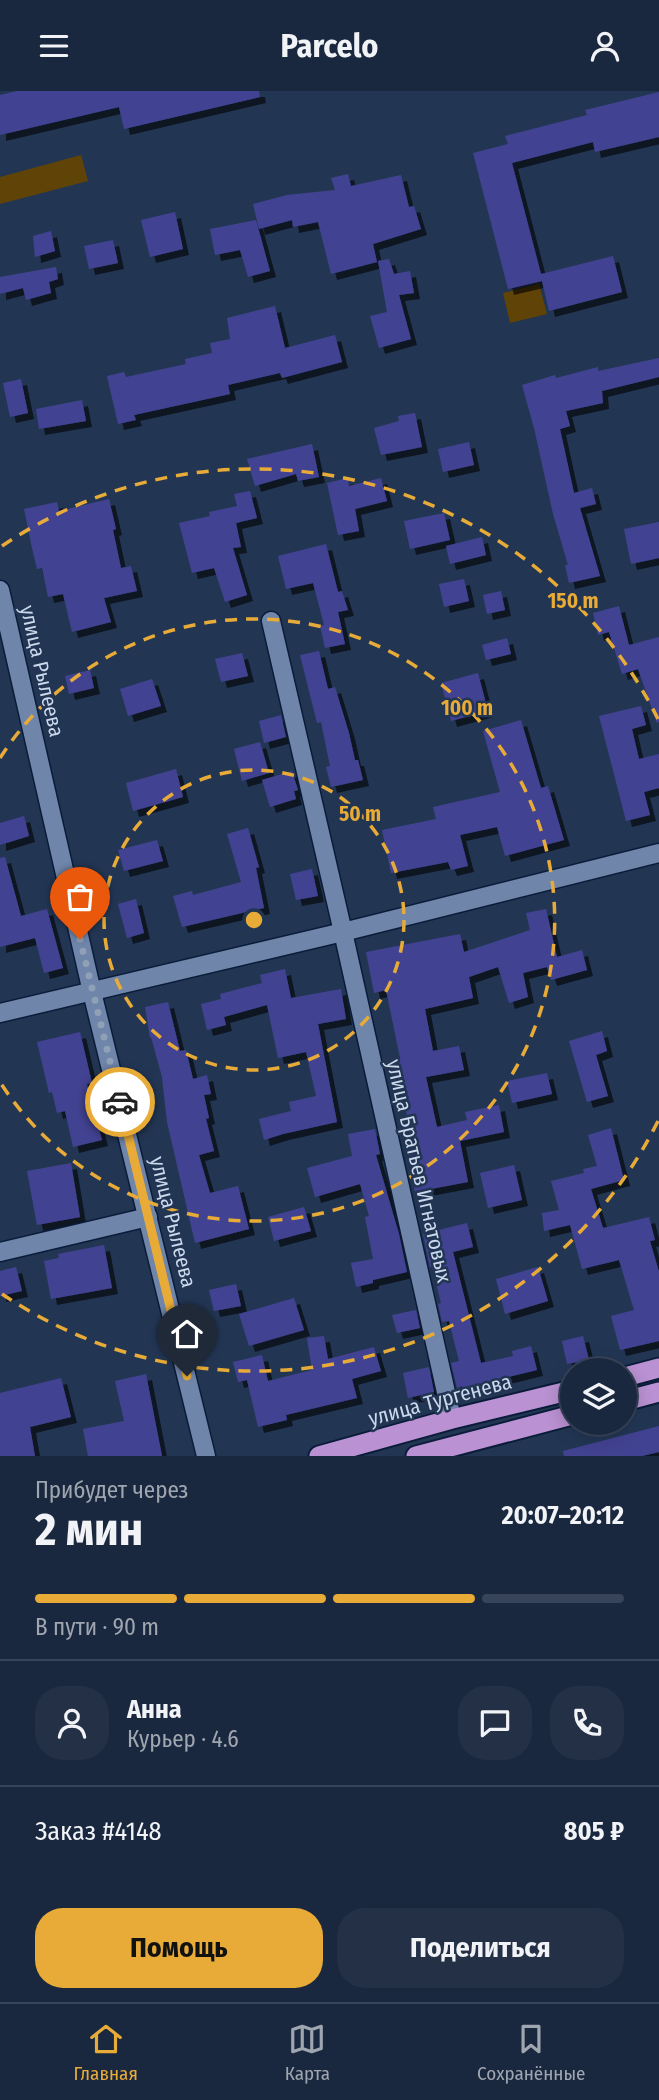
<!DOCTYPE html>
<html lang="ru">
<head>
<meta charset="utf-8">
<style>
  :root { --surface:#1a283f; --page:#233046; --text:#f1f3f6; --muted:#9fa6b0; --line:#384459; --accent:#e8ab37 }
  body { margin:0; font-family:"Fira Sans Condensed",sans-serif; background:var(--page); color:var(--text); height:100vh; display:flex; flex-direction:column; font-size:26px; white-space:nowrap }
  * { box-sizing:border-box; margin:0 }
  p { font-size:23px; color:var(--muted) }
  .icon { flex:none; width:38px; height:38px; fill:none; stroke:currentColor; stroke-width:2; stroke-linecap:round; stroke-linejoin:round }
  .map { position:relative; height:1365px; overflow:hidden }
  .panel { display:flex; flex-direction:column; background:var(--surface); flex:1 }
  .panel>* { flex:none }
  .controls { position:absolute; left:560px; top:1267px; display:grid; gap:14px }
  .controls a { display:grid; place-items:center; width:77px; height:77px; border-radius:50%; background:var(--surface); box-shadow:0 4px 18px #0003,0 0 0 2px var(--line); font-size:35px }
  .pin { position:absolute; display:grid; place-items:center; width:60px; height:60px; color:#fff; margin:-72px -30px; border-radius:50% 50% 50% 0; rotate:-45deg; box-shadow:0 0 7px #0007 }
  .pin .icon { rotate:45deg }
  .courier { position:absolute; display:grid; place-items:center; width:70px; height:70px; margin:-35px; border:5px solid #e8ab37; border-radius:50%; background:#fff; color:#222; box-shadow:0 2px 9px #0007 }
  .summary em { font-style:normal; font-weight:700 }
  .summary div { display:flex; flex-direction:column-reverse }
  .summary { display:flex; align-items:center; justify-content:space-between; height:119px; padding:0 35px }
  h1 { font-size:46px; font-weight:700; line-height:52px }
  .bar { display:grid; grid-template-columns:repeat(4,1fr); gap:10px 7px; align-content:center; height:84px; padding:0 35px }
  .bar i { height:9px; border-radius:5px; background:var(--line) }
  .bar .current { background:var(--accent) }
  .bar p { grid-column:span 4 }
  .line { display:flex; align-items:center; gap:18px; padding:0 35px; border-top:2px solid var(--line) }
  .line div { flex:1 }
  .round { display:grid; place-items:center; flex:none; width:74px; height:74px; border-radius:28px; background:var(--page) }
  .primary-button { display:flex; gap:14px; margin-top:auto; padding:14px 35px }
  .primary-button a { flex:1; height:80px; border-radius:28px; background:var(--accent); color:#111; font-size:28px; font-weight:700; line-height:80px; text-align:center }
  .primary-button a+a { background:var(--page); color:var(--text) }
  header { display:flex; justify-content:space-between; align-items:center; height:91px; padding:0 35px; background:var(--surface); font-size:32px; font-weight:700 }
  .tabs { display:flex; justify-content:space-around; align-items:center; height:98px; border-top:2px solid var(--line); background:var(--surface); font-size:19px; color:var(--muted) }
  .tabs a { display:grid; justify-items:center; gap:4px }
  .tabs .current { color:var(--accent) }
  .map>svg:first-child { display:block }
  .green { fill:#604306 }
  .building { fill:#424392; filter:url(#shadow) }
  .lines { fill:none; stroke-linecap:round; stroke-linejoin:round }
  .minor-casing { stroke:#0a1c39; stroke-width:21 }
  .trunk-casing { stroke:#0a1c39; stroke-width:23 }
  .minor { stroke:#6f85a9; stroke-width:18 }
  .trunk { stroke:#ba91d2; stroke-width:19 }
  .done { stroke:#90a0b7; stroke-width:7; stroke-dasharray:0 12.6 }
  .route { stroke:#e8ab37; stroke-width:9 }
  .ring { fill:none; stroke:#e8ab37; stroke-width:3.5; stroke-dasharray:12 9 }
  .labels { text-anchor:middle; stroke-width:5; stroke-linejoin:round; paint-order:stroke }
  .street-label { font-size:21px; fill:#ccd9ec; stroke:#223654 }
  .centre { fill:#e8ab37; stroke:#223654; stroke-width:3.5 }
  .ring-label { font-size:21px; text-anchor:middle; font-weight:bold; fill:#e8ab37; stroke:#223654; stroke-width:5; stroke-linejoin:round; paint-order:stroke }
</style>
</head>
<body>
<header><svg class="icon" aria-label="menu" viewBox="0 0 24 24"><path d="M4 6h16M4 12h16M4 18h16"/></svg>Parcelo<svg class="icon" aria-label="person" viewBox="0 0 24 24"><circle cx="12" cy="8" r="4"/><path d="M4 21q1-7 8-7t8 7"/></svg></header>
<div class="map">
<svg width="659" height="1365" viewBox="0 0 659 1365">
  <defs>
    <filter id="shadow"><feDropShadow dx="6" dy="6" stdDeviation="0" flood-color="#0009"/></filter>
  </defs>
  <rect width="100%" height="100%" fill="#223654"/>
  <g class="green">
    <polygon points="81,64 88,90 0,113 0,86"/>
    <polygon points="539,193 547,223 510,232 503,202"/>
  </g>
  <g class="building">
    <polygon points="17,0 259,0 260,6 124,38 119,16 0,44 0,4"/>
    <polygon points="659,1 659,46 595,61 593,51 512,72 541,183 613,165 622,201 549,220 542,190 508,198 473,62 508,53 505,45 587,24 585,19"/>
    <polygon points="348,83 351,95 401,84 409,116 414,115 421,138 373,153 377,171 331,183 318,131 293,136 292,129 259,138 253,113 287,104 335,99 331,87"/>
    <polygon points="175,121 183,158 150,166 141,129"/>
    <polygon points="256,129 270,180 248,186 240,159 215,164 210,138"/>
    <polygon points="51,140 55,160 35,166 33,145"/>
    <polygon points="113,149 118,172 89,178 84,155"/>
    <polygon points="389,168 394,183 410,180 414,202 399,204 411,248 379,257 370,225 387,221 378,170"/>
    <polygon points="56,176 58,188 49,191 51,202 26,209 23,197 0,203 0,186"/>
    <polygon points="275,215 285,257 335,244 342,271 282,287 280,282 228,294 230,303 134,324 136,329 118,333 107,285 124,281 126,286 186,273 185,268 212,262 210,252 230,248 227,227"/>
    <polygon points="659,267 659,286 602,300 603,312 566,320 570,335 560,338 574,402 592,397 596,413 580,417 600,485 569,492 565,474 568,474 553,423 534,337 522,294 555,284 556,287 598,276 598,280"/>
    <polygon points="21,288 28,322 10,326 3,292"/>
    <polygon points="82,309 86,330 39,338 36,318"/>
    <polygon points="415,322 422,356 381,364 374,337 399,330 398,325"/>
    <polygon points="469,351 474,374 443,381 438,358"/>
    <polygon points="312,353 319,386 298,390 296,383 255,395 247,368"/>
    <polygon points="348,387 349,395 381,387 387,410 355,418 359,440 338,444 327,392"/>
    <polygon points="250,400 257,427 236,432 241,456 233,457 247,504 225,511 214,477 192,482 179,432 210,425 209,421 237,415 234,403"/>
    <polygon points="109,408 116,438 113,439 121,477 131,475 137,500 104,507 111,531 72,541 63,503 48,506 42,477 37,478 32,457 24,418 57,411 59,420"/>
    <polygon points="444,422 450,449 410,458 404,430"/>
    <polygon points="659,431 659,467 631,473 624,438"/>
    <polygon points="482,446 486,464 450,473 446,455"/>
    <polygon points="326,453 338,501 342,500 348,519 338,521 345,553 325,557 320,535 324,534 313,492 286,498 278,465"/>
    <polygon points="464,488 469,510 444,516 439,493"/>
    <polygon points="501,500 505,519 487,523 483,504"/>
    <polygon points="619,515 629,554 659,546 659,631 657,632 638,578 622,583 609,541 598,544 593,522"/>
    <polygon points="507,547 511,563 486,569 482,554"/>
    <polygon points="319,560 328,598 335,596 349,642 355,669 358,669 363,689 331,696 326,676 330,675 321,631 317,632 300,564"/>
    <polygon points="242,562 248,585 221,591 215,568"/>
    <polygon points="90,579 94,597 69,603 65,585"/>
    <polygon points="478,582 488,620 451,630 441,592"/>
    <polygon points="152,588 161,615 128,625 120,598"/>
    <polygon points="641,615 646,634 632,638 639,668 659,663 659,697 644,701 650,724 626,730 599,625"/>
    <polygon points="281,624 286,646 264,652 259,630"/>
    <polygon points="521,629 541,697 548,695 564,749 505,765 497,736 460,744 468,775 451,779 448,771 391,782 382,739 436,728 433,716 500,701 483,640"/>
    <polygon points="260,651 269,682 242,690 234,658"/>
    <polygon points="176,678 183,706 133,720 126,692"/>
    <polygon points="292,680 298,699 294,700 296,708 270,716 262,689"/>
    <polygon points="24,725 29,745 0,754 0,732"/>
    <polygon points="248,737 259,776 256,777 264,817 182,836 173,805 192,800 193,804 241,791 227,743"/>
    <polygon points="157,749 163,770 124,780 118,759"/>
    <polygon points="5,766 21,825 47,818 63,877 44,882 35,847 0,856 0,767"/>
    <polygon points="312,778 318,805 296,809 290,783"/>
    <polygon points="136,808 144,842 127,847 118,813"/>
    <polygon points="546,818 557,866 582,859 587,879 551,889 547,876 523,882 528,906 509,912 498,876 469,886 473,907 425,918 433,960 459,955 464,979 426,986 437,1036 467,1029 465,1021 499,1014 504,1041 460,1050 468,1091 415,1101 408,1063 415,1061 395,968 400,967 386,899 374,902 366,861 460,843 464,861 530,839 526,822"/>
    <polygon points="285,878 291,907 341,898 346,928 318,933 337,1031 283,1043 264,1049 259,1028 291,1020 289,1011 316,1005 306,961 278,967 267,914 224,926 226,934 207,939 201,913 221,908 220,903 262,892 260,884"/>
    <polygon points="168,911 180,960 186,959 193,988 207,984 211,1003 204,1004 209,1027 206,1028 214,1060 199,1064 210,1102 238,1095 249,1138 195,1152 167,1031 162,986 151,946 150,947 145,916"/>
    <polygon points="602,940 607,960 596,964 608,1005 587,1011 569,950"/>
    <polygon points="80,941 92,992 87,993 102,1049 73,1056 65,1020 57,1022 52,1001 49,1002 37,951"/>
    <polygon points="547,982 552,1003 512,1012 507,990"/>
    <polygon points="611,1037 624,1089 591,1098 603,1137 649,1126 655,1149 650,1150 659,1181 659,1250 620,1259 611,1225 634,1219 619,1169 582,1178 570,1134 544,1140 542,1122 559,1119 551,1090 584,1082 583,1078 597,1075 588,1044"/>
    <polygon points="375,1038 380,1063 376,1064 399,1143 407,1181 373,1189 373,1192 356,1196 351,1172 373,1168 365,1126 369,1125 360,1093 315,1106 307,1077 352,1065 348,1043"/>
    <polygon points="71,1072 80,1126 37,1134 27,1080"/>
    <polygon points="514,1074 522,1109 488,1117 480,1082"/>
    <polygon points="304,1116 311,1140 274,1150 268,1126"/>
    <polygon points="467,1132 473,1156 453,1161 481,1272 513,1265 512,1260 531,1255 537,1279 462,1297 462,1295 457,1297 451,1272 459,1270 449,1230 442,1231 438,1213 441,1212 432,1176 430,1176 423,1143"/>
    <polygon points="104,1154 112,1197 51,1208 44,1170 59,1167 58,1163"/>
    <polygon points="16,1176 22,1200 0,1205 0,1180"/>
    <polygon points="538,1176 548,1210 505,1223 496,1188"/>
    <polygon points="236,1193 241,1215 214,1220 209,1199"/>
    <polygon points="294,1207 304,1239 249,1255 239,1223"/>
    <polygon points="416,1219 420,1237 397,1242 392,1224"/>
    <polygon points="324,1245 328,1268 374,1256 381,1280 352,1288 357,1307 286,1324 287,1329 258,1336 247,1289 238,1291 233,1271 262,1264 268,1290 312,1279 307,1247"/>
    <polygon points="583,1245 589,1269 567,1273 562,1250"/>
    <polygon points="429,1276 434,1301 408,1307 403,1282"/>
    <polygon points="146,1283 162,1365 88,1365 83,1338 124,1330 115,1290"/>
    <polygon points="61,1287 71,1326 30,1336 35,1365 0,1365 0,1302"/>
    <polygon points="659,1335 659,1361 642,1365 564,1365 563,1360"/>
  </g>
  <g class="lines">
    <defs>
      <g id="minor">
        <polyline points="0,499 92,901 206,1365"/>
        <polyline points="271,530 343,841 452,1328"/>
        <polyline points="0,922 343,841 659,762"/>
        <polyline points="0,1161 148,1126"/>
      </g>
      <g id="trunk">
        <polyline points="625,1286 659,1277"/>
        <polyline points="625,1310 659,1301"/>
        <polyline points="319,1365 452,1328 572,1299"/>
        <polyline points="416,1365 572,1324"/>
      </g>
    </defs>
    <use href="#minor" class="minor-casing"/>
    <use href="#trunk" class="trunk-casing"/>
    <use href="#minor" class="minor"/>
    <use href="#trunk" class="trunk"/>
  </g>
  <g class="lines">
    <polyline class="done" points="80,848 120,1011"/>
    <polyline class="route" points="120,1011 187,1285"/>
  </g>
  <g class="ring">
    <circle cx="254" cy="829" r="150"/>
    <path d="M0 667A301 301 0 1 1 0 991"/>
    <path d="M658 1030A451 451 0 0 1 2 1203M2 455A451 451 0 0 1 658 628"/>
  </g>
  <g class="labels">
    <g class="street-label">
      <text transform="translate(42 580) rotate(77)" y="7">улица Рылеева</text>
      <text transform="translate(419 1080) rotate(77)" y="7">улица Братьев Игнатовых</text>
      <text transform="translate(173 1131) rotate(76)" y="7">улица Рылеева</text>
      <text transform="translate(440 1309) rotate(-15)" y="7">улица Тургенева</text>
    </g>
  </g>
  <circle cx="254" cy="829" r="10" class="centre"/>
  <g class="ring-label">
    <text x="573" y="517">150 m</text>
    <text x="467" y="624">100 m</text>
    <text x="360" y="730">50 m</text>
  </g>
</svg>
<div class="controls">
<a><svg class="icon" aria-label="layers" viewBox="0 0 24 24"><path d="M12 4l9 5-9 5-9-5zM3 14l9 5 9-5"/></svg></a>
</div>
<div class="pin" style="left:80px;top:848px;background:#ea580c"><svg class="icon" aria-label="bag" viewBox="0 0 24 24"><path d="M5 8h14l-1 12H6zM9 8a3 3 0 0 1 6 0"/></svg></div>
<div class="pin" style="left:187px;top:1285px;background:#1f2937"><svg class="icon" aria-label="home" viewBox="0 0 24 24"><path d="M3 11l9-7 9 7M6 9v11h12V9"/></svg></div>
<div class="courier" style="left:120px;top:1011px"><svg class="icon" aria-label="car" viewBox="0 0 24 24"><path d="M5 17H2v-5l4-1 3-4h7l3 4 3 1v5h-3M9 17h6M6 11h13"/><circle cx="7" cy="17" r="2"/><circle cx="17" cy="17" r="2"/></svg></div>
</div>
<section class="panel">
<div class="summary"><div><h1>2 мин</h1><p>Прибудет через</p></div><em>20:07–20:12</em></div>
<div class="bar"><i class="current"></i><i class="current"></i><i class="current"></i><i></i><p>В пути · 90 m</p></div>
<div class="line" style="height:126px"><a class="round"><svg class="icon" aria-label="person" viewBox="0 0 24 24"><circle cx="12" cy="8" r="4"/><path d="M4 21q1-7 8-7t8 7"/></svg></a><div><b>Анна</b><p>Курьер · 4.6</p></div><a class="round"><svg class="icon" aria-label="chat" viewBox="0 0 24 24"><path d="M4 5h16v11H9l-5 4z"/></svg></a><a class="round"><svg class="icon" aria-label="phone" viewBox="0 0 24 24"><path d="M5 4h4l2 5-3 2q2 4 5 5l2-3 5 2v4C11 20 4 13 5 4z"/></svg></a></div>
<div class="line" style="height:91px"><div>Заказ #4148</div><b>805 ₽</b></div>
<div class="primary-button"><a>Помощь</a><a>Поделиться</a></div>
</section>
<nav class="tabs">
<a class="current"><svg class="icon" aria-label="home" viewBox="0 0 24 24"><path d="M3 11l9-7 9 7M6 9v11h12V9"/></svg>Главная</a>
<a><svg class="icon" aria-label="map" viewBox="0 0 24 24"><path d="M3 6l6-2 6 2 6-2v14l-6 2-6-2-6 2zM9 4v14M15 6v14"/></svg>Карта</a>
<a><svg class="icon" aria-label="saved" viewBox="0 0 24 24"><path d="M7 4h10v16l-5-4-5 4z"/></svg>Сохранённые</a>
</nav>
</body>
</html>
